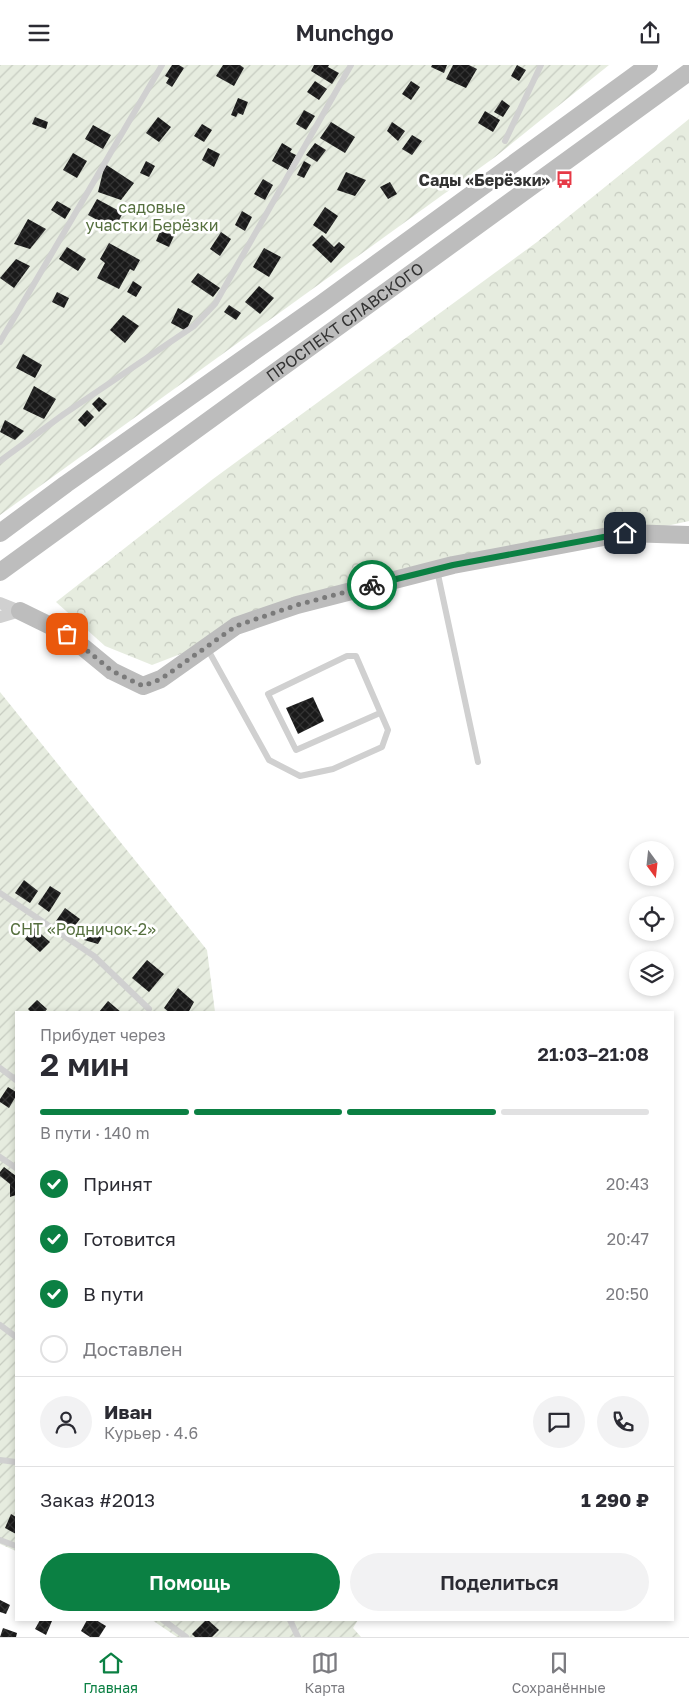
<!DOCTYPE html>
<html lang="ru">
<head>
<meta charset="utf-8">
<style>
  :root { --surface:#fff; --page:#f2f2f3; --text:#2b2b33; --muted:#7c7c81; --line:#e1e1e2; --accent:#0b8043 }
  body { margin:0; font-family:"Golos Text",sans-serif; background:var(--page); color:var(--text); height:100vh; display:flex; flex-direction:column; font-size:19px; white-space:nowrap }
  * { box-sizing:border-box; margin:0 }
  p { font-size:16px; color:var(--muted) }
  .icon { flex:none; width:28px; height:28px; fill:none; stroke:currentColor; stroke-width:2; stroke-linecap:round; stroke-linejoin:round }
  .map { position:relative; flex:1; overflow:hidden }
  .details { position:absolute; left:15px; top:946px; width:659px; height:610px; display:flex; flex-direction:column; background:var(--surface); border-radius:0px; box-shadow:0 2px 8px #0003 }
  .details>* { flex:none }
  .needle { width:32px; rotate:165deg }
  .controls { position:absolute; left:629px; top:776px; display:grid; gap:10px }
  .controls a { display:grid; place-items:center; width:45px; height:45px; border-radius:50%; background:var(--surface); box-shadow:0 2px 8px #0003; font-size:25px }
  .pin { position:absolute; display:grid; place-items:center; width:42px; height:42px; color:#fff; margin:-21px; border-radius:10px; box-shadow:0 2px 8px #0006 }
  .courier { position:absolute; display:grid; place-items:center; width:50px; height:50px; margin:-25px; border:4px solid #0b8043; border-radius:50%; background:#fff; color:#222; box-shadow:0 1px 6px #0007 }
  .overview em { font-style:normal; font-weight:600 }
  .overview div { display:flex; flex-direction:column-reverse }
  .overview { display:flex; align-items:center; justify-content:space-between; height:85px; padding:0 25px }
  h1 { font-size:32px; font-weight:600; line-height:38px }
  .bar { display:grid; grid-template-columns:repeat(4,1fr); gap:8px 5px; align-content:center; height:60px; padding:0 25px }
  .bar i { height:6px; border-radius:4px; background:var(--line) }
  .bar .active { background:var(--accent) }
  .bar p { grid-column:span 4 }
  .line { display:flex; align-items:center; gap:12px; padding:0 25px; border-top:1px solid var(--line) }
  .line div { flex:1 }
  .round { display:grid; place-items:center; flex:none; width:52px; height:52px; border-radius:26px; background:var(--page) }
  ol { padding:0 25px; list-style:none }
  li { display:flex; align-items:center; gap:15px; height:55px }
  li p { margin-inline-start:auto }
  li .icon { padding:5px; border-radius:50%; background:var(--accent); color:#fff; stroke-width:4 }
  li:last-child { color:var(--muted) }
  li i { width:28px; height:28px; border:2px solid var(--line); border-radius:50% }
  .button { display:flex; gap:10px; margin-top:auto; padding:10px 25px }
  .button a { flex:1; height:58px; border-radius:30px; background:var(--accent); color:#fff; font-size:20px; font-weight:600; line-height:58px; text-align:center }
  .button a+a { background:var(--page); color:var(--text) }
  header { display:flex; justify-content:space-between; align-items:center; height:65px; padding:0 25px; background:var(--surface); font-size:22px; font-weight:600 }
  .tabs { display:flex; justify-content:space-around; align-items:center; height:70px; border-top:1px solid var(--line); background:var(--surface); font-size:14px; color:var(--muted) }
  .tabs a { display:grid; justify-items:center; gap:2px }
  .tabs .active { color:var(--accent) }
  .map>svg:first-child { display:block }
  .forest { fill:url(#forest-crowns) }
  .garden { fill:url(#garden-furrows) }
  .building { fill:url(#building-cross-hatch) }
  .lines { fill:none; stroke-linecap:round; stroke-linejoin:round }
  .lane { stroke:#d0d0d0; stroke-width:6 }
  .street { stroke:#d0d0d0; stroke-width:12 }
  .secondary { stroke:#bdbdbd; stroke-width:18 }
  .done { stroke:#7a7a7a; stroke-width:5; stroke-dasharray:0 9 }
  .route { stroke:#0b8043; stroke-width:6 }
  .labels { text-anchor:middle; stroke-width:5; stroke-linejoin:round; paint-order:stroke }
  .poi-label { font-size:16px; font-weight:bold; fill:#333; stroke:#fff; text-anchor:end }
  .park-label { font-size:16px; fill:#56703f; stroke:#fff }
  .street-label { font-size:16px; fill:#333; stroke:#fff }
</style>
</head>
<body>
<header><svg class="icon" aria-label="menu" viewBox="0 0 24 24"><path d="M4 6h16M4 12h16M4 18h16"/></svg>Munchgo<svg class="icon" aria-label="share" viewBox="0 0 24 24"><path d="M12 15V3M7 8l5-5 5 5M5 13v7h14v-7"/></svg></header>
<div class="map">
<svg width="689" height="1572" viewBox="0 0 689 1572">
  <defs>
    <pattern id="forest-crowns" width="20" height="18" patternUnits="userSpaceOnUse" patternTransform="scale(1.25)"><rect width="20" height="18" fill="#e6ecdf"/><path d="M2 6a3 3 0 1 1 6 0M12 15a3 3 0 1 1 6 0" fill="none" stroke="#c6cbc0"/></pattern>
    <pattern id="garden-furrows" width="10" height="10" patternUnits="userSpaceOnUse" patternTransform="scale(1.25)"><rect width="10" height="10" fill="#e6ecdf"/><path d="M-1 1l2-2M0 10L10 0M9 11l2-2" fill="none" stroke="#c6cbc0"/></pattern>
    <pattern id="building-cross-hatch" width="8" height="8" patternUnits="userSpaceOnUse" patternTransform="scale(1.25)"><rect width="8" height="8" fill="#1a1a1a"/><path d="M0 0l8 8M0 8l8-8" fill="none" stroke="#333"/></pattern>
  </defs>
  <rect width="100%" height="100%" fill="#fff"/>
  <polygon class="forest" points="689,54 689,456 671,460 534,479 365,518 152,600 105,581 56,537 213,414 537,177"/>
  <g class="garden">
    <polygon points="0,0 609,0 495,92 0,450"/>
    <polygon points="0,627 207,885 215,947 16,948 16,1486 0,1479"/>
    <polygon points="152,1555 358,1555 353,1563 361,1572 177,1572"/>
  </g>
  <g class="building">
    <polygon points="172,0 179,0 184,3 172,22 166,18 169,13 165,11"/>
    <polygon points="223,0 240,0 244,3 234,21 216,11"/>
    <polygon points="314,0 329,0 328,2 339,8 332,19 311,6"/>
    <polygon points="432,0 447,0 444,8 431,2"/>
    <polygon points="453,0 469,0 477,4 466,23 446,14"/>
    <polygon points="517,0 526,5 519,16 511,11"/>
    <polygon points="315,16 327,24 319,35 307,27"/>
    <polygon points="411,16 420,22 411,35 402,29"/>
    <polygon points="238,33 248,37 243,50 238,48 236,52 231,50"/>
    <polygon points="502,35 510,41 503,52 494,47"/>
    <polygon points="304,45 315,51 306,65 296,59"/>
    <polygon points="485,46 500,55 493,67 478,58"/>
    <polygon points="35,52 48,57 46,64 32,59"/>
    <polygon points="158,52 171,62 159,77 146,68"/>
    <polygon points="331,57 355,72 345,88 320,73"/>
    <polygon points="392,57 405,66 398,76 387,66"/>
    <polygon points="202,59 212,65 204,77 194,71"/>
    <polygon points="93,60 111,70 103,84 85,74"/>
    <polygon points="412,70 422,76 412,90 402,84"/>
    <polygon points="282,78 292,84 290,87 296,90 288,105 272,96"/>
    <polygon points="315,78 326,85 317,97 306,90"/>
    <polygon points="208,83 220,89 214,102 202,95"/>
    <polygon points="73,88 87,96 77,113 63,105"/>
    <polygon points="146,96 155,101 149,112 140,108"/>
    <polygon points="304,96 311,100 304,113 297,110"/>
    <polygon points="105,99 134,118 121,135 98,127"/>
    <polygon points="346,107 366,115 355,131 337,125"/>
    <polygon points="263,114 273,120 265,135 254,129"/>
    <polygon points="390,117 397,129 388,134 380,122"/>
    <polygon points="97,134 123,148 114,164 88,150"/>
    <polygon points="57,136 71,144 65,154 51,145"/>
    <polygon points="325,142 338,151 326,169 313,160"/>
    <polygon points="242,146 252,152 245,166 235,160"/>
    <polygon points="28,154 46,164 30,184 14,179"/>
    <polygon points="161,164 174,171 169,182 156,176"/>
    <polygon points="221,167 231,174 220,191 210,184"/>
    <polygon points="322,170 334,182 339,177 345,182 331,198 312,180"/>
    <polygon points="109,178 140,195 134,206 130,204 119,224 97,213 105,198 100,194"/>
    <polygon points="67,182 86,194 78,206 59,194"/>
    <polygon points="264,183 281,192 269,212 253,202"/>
    <polygon points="16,194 30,201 14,223 0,213"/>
    <polygon points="198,208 220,223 213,232 191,217"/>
    <polygon points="133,216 142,222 136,232 127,227"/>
    <polygon points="259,221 274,233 260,249 245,237"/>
    <polygon points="57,227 69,233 64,243 52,237"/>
    <polygon points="229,240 241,248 236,255 224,247"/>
    <polygon points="178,243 193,251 186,266 171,258"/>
    <polygon points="123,250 139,261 125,278 110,265"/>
    <polygon points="23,289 42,300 35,313 16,303"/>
    <polygon points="34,321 56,334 44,354 23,344"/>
    <polygon points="99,332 107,339 99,347 92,339"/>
    <polygon points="87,345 94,352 85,362 78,355"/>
    <polygon points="5,355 24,366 15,375 0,367"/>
    <polygon points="313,632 324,656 298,669 286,643"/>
    <polygon points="24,815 38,826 30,838 15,828"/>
    <polygon points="50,821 61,828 49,847 38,839"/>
    <polygon points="65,843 80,854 71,866 56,856"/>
    <polygon points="95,859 108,862 98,879 84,875"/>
    <polygon points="34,863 50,877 40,887 25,874"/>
    <polygon points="147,895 164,909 149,927 132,913"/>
    <polygon points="178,923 194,937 188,948 170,948 164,943"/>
    <polygon points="37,935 47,944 44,948 32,948 28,944"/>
    <polygon points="108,936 122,948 99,947"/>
    <polygon points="8,1022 16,1027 16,1031 9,1043 0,1037 0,1034"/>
    <polygon points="4,1102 16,1111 16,1130 10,1132 10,1119 0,1111 0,1107"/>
    <polygon points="11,1449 16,1452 16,1469 5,1463"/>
    <polygon points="0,1535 10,1540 6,1549 0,1547"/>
    <polygon points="40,1555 52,1556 46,1570 35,1564"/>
    <polygon points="87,1555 96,1555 106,1561 99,1572 90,1572 81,1566"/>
    <polygon points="206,1555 208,1555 219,1565 212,1572 195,1572 192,1569"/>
    <polygon points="3,1563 17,1568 16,1572 0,1572"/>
  </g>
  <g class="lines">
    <g class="lane">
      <polyline points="505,76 541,0"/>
      <polyline points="0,277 162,0"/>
      <polyline points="0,396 64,349 194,261 215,239 351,0"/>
      <polyline points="437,505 478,697"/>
      <polyline points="207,583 269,695 300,711 333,704 382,682 388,665 356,591 347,591 268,629 296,685 380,648"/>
      <polyline points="0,828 94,891 149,944"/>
      <polyline points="0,1003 16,1015"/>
      <polyline points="0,1092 16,1103"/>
      <polyline points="0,1260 16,1272"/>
      <polyline points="0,1395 16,1397"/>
      <polyline points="0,1475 16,1481"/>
      <polyline points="163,1555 186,1572"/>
      <polyline points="290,1555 298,1572"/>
    </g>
    <g class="street">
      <polyline points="0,538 20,546"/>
      <polyline points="0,552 20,546"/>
    </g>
    <g class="secondary">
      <polyline points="0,468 66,419 321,239 649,0"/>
      <path id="s1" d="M0,507L689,7"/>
      <polyline points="20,546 67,569 112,606 143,621 161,614 236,561 297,540 453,500 625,468 689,470"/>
    </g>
  </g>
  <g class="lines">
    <polyline class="done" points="67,569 112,606 143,621 161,614 236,561 297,540 372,520"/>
    <polyline class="route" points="372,520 453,500 625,468"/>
  </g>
  <defs>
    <symbol id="bus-bare" viewBox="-9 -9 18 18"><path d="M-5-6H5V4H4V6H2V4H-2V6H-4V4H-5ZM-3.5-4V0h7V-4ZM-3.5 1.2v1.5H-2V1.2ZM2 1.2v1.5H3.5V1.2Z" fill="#e63946" stroke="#fff" stroke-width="2.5" paint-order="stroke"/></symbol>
  </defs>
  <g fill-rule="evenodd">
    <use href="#bus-bare" x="552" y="102" width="25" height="25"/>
  </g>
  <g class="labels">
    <g class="poi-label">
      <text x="550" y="121">Сады «Берёзки»</text>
    </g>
    <g class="park-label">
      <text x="152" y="148">садовые<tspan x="152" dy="18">участки Берёзки</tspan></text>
      <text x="83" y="870">СНТ «Родничок-2»</text>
    </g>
    <g class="street-label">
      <text dy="6" stroke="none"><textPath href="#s1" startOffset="426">ПРОСПЕКТ СЛАВСКОГО</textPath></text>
    </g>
  </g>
</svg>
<div class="controls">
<a><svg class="needle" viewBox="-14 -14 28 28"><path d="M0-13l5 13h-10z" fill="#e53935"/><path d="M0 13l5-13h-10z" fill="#7c7c81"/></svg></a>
<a><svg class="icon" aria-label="locate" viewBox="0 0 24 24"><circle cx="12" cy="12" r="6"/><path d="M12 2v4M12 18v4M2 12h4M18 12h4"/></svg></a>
<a><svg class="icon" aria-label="layers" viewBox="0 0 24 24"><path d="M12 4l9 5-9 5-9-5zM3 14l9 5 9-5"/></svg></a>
</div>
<div class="pin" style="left:67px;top:569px;background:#ea580c"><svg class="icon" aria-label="bag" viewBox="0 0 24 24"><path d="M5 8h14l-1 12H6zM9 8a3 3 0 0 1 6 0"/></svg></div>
<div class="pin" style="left:625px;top:468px;background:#1f2937"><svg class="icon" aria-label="home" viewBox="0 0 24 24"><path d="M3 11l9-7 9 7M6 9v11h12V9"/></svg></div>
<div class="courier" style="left:372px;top:520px"><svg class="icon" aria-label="bike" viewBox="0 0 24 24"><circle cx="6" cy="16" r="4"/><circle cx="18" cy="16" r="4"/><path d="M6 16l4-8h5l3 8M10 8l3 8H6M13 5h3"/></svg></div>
<section class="details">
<div class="overview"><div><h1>2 мин</h1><p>Прибудет через</p></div><em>21:03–21:08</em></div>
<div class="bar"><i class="active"></i><i class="active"></i><i class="active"></i><i></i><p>В пути · 140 m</p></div>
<ol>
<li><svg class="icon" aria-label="check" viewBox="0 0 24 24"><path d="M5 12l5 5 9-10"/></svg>Принят<p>20:43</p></li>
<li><svg class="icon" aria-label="check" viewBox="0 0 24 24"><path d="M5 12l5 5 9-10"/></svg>Готовится<p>20:47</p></li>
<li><svg class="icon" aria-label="check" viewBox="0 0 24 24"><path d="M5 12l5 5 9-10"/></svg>В пути<p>20:50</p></li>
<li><i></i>Доставлен</li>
</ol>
<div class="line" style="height:90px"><a class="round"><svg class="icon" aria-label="person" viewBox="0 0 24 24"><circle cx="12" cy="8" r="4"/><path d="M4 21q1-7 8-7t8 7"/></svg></a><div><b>Иван</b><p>Курьер · 4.6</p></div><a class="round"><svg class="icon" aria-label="chat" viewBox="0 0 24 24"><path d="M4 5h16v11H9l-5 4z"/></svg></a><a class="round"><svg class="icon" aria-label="phone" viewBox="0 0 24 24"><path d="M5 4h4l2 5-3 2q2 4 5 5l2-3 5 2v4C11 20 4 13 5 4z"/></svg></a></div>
<div class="line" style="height:65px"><div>Заказ #2013</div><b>1 290 ₽</b></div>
<div class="button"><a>Помощь</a><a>Поделиться</a></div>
</section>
</div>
<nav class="tabs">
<a class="active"><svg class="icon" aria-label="home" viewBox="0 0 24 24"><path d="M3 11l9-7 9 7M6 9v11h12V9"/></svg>Главная</a>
<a><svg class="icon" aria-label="map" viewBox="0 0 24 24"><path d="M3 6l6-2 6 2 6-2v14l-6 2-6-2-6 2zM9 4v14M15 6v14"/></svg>Карта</a>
<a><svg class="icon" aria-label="saved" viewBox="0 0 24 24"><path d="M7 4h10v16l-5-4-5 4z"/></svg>Сохранённые</a>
</nav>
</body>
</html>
